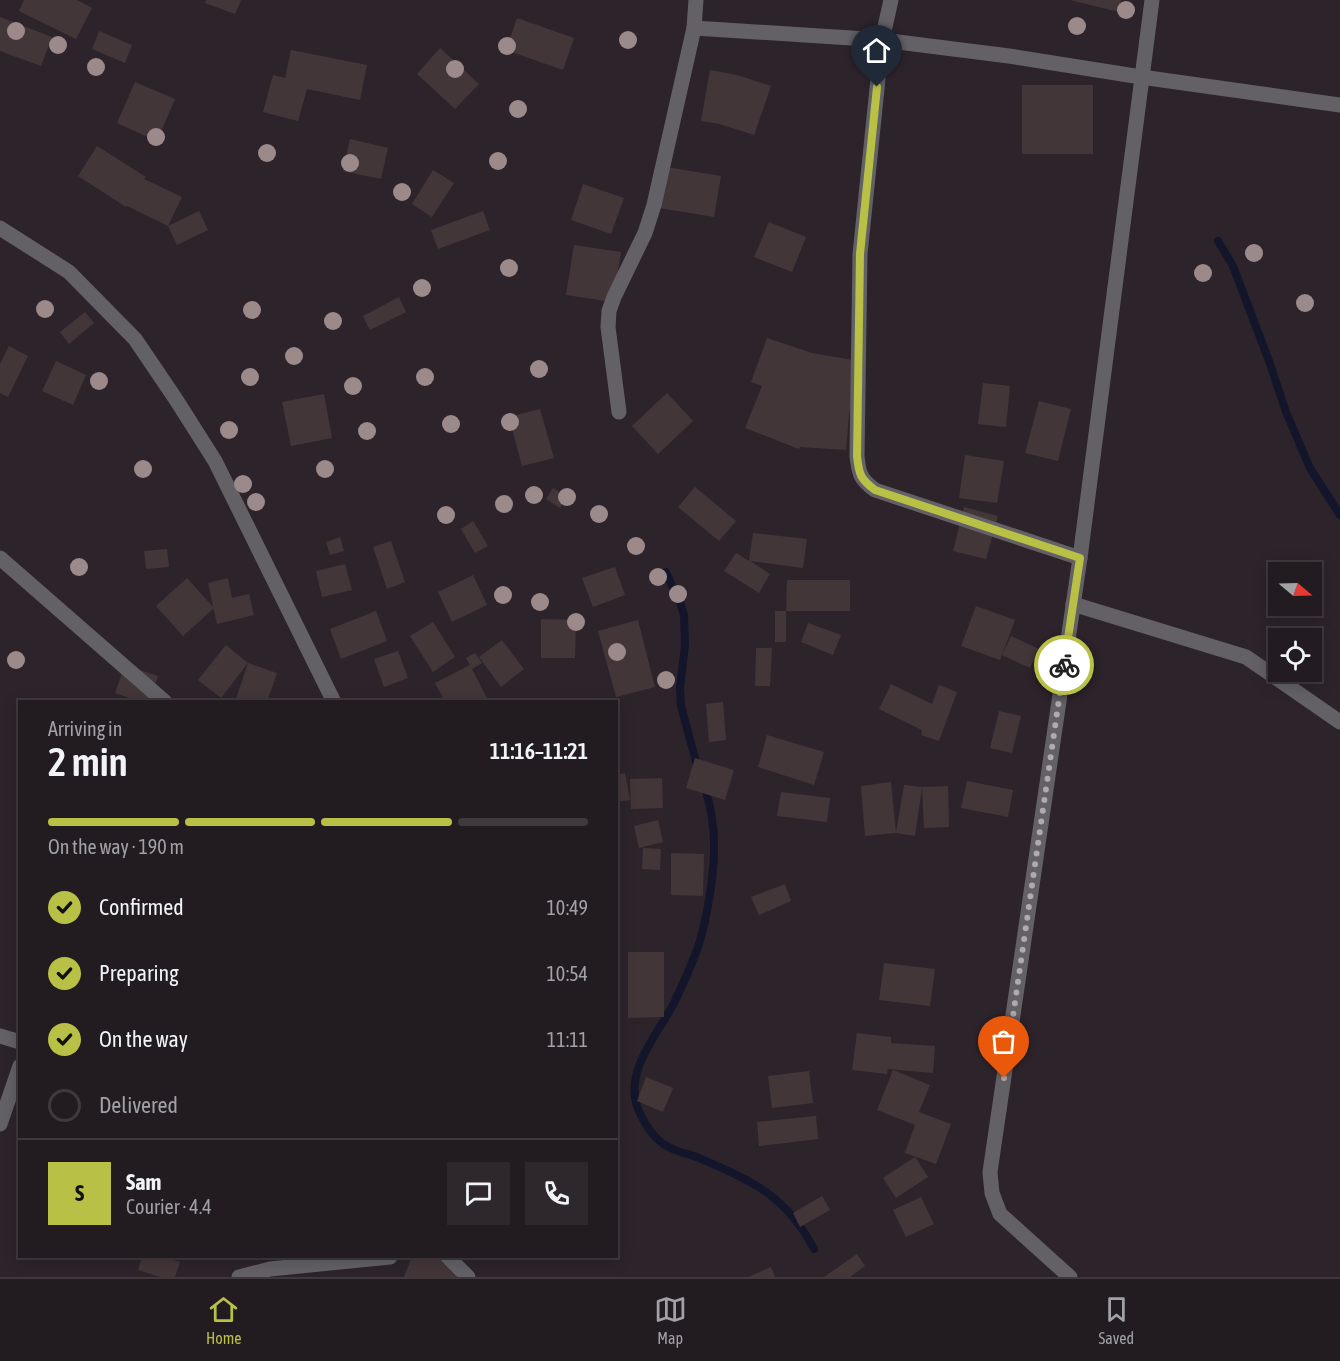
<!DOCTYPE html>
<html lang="en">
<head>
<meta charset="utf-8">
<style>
  :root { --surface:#221b20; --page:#2e282d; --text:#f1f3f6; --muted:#a2a1a5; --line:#3f393e; --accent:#b9c046 }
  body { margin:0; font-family:"Asap Condensed",sans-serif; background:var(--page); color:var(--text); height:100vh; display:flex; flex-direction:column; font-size:22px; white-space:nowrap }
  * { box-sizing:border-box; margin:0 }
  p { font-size:20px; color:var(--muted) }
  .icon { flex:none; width:33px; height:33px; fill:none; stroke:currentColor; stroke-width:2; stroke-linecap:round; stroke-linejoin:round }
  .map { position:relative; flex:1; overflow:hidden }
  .drawer { position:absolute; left:18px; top:700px; width:600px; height:558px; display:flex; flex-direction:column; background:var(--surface); border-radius:0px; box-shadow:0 3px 15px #0003,0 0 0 2px var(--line) }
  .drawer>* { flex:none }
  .needle { width:39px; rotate:109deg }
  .controls { position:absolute; left:1268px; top:562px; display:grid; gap:12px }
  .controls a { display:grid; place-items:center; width:54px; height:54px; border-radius:0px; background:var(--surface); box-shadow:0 3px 15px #0003,0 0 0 2px var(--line); font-size:30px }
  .pin { position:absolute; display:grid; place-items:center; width:51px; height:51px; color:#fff; margin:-62px -26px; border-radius:50% 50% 50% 0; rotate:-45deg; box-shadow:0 0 6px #0007 }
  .pin .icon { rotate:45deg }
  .courier { position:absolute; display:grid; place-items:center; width:60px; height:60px; margin:-30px; border:4px solid #b9c046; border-radius:50%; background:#fff; color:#222; box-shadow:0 2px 8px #0007 }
  .head em { font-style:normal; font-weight:600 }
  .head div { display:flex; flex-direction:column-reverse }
  .head { display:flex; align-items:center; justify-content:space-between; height:102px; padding:0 30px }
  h1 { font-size:39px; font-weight:600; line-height:45px }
  .bar { display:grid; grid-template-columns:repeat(4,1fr); gap:9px 6px; align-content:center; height:72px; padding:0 30px }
  .bar i { height:8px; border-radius:4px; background:var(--line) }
  .bar .active { background:var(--accent) }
  .bar p { grid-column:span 4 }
  .line { display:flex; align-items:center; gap:15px; padding:0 30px; border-top:2px solid var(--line) }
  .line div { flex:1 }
  .round { display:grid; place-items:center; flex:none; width:63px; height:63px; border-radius:0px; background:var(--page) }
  ol { padding:0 30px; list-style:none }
  li { display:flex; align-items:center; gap:18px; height:66px }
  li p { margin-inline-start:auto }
  li .icon { padding:6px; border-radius:50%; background:var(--accent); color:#111; stroke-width:4 }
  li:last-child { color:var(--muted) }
  li i { width:33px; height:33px; border:3px solid var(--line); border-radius:50% }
  .tab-bar { display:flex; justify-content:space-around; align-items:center; height:84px; border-top:2px solid var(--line); background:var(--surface); font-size:16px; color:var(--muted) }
  .tab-bar a { display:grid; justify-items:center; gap:3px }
  .tab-bar .active { color:var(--accent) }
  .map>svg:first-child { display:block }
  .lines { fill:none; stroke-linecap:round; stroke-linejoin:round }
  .stream { stroke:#13152b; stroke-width:8 }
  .building { fill:#433639 }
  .minor { stroke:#636166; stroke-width:15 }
  .tree { fill:#9c8a8b }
  .done { stroke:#b0a9ae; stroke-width:6; stroke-dasharray:0 10.8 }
  .route { stroke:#b9c046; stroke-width:8 }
</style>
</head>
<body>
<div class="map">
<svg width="1340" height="1277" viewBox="0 0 1340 1277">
  <rect width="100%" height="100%" fill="#2d242b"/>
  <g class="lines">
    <g class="stream">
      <polyline points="1218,241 1233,266 1269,361 1286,412 1310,468 1340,515"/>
      <polyline points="666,572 674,590 680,602 684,615 685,645 680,688 681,706 698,769"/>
      <path d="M704,786C719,827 715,869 707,911C704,926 701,941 695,955C689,971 682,986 675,1001C659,1033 623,1071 638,1109C645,1125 656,1143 673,1149C681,1153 690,1154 699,1158C715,1165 732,1172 748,1181C777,1196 799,1220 814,1249"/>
    </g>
  </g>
  <g class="building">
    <polygon points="24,0 77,0 92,8 76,39 19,11"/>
    <polygon points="206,0 241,0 235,14 205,3"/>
    <polygon points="1070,0 1121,0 1119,12"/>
    <polygon points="0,17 52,37 41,66 0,51"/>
    <polygon points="517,18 574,38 563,70 506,50"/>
    <polygon points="99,31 132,45 125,63 92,49"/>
    <polygon points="440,48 479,84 455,109 417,74"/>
    <polygon points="291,50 367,65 360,100 307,89 298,121 263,112 273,75 285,78"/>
    <polygon points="710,70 737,75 771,86 754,135 720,124 701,121"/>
    <polygon points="135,82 175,99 157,141 117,123"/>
    <rect x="1022" y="85" width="71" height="69"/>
    <polygon points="350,139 388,148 381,179 343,171"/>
    <polygon points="97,146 146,177 144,179 182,197 168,226 199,211 208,230 177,245 168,226 127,206 126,207 78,176"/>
    <polygon points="660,166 721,176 714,217 653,207"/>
    <polygon points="433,170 454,183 432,217 412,204"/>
    <polygon points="583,184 624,198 611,234 571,220"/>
    <polygon points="483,211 490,230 438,249 431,230"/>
    <polygon points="769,222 806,237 792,272 754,257"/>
    <polygon points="574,245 621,252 613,302 566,295"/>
    <polygon points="399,297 406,312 370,330 363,316"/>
    <polygon points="85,312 94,323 69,344 60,332"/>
    <polygon points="767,338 812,353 858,361 849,416 846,450 800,447 799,449 745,428 762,386 751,382"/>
    <polygon points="9,346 28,356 8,397 0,393 0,364"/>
    <polygon points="56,361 86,375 73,405 42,391"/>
    <polygon points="983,383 1010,386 1006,427 978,424"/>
    <polygon points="667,393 693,421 658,454 632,426"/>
    <polygon points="324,394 332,438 291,446 282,402"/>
    <polygon points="1039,401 1071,409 1058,461 1025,453"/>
    <polygon points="540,409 554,458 522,466 509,417"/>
    <polygon points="965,455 1004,461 997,503 959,498"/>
    <polygon points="695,487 736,521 719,541 678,507"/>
    <polygon points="553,488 567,497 560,508 546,499"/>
    <polygon points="964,507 998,516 986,559 953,551"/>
    <polygon points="473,521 488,546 475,553 461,529"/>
    <polygon points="753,533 807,539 803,568 750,561 770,574 759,593 724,571 736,553 749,561"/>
    <polygon points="340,537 344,551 330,555 326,542"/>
    <polygon points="391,541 405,582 387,589 373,547"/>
    <polygon points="167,549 169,567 146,569 144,551"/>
    <polygon points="345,564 352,590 322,597 316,571"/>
    <polygon points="615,567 625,595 593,607 582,578"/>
    <polygon points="473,575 487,605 452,622 438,592"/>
    <polygon points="187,578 214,608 183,636 156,606"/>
    <polygon points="228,578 232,598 249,594 254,615 217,624 208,583"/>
    <polygon points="787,580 850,580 850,611 786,611"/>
    <polygon points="976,606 1015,620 1000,660 961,646"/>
    <polygon points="376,611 387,641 341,659 330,629"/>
    <rect x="775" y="611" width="11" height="31"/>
    <polygon points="541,619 576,620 575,658 541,658"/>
    <polygon points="638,620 655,687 616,697 598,631"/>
    <polygon points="433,622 455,657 433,672 410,636"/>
    <polygon points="808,623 841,635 833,655 801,642"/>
    <polygon points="1011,636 1039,649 1030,668 1002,655"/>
    <polygon points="502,640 524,669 501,687 479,657"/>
    <polygon points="226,645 248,663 221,698 198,680"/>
    <polygon points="756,648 772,648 770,686 755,686"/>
    <polygon points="398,651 408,678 384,687 374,659"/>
    <polygon points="475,653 482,663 472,669 489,702 445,702 435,683 470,665 466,658"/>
    <polygon points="248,663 277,673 267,702 235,702"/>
    <polygon points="125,665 158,676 150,702 140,702 115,693"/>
    <polygon points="891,684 932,704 939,685 957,692 939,741 921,735 922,730 879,709"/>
    <polygon points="723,702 726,740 709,742 706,704"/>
    <polygon points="999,711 1021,716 1012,753 990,748"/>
    <polygon points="767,735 824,752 814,785 758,767"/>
    <polygon points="695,758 734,770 725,800 686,788"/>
    <polygon points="625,773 630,800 616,802 616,775"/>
    <polygon points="662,778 663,808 631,809 630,779"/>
    <polygon points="967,781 1013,790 1008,817 961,808"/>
    <polygon points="891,782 896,833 865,836 861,786"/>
    <polygon points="904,785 922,787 915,836 896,833"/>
    <polygon points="948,786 949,827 924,828 922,787"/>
    <polygon points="781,792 830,798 827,822 777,816"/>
    <polygon points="658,820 663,842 639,848 634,826"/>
    <polygon points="643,848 661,849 660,870 642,869"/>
    <polygon points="671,853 704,854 703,896 671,895"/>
    <polygon points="785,884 791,901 759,915 751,897"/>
    <polygon points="628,952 664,952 664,1017 628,1018"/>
    <polygon points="884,963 935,969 930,1006 879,1000"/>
    <polygon points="857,1033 891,1037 891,1043 935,1046 933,1073 888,1069 887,1074 852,1070"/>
    <polygon points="893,1070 930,1085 919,1112 951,1124 936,1164 905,1153 915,1125 877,1110"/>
    <polygon points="809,1071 813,1103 772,1108 768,1076"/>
    <polygon points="646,1077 673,1088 663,1112 637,1101"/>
    <polygon points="816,1116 818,1139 759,1146 757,1122"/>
    <polygon points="915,1157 928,1177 896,1198 883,1178"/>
    <polygon points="822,1196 830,1210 800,1227 793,1213"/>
    <polygon points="921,1197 934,1224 906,1237 893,1210"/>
    <polygon points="857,1254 865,1266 850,1277 824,1277"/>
    <polygon points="142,1257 164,1257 180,1262 175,1277 160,1277 138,1270"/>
    <polygon points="412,1257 447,1257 458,1277 404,1277"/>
    <polygon points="771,1267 775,1277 748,1277"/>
  </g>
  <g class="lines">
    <g class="minor">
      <path d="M891,0L882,40L860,254L857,456C859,474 860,479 875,490L1080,558"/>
      <polyline points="694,28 882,40 1009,56 1141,77 1340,105"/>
      <polyline points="0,228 69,272 135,339 175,398 215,461 334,702"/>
      <polyline points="619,412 608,327 609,311 614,297 645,233 654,205 694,28 696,0"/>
      <polyline points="0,558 165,702"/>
      <polyline points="1073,604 1246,657 1340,722"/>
      <polyline points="0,1036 20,1042"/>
      <polyline points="0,1124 20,1066"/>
      <polyline points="448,1257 468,1277"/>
      <polyline points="239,1277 270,1269 390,1257"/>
      <polyline points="1070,1277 1000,1214 992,1193 990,1172 1080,558 1152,0"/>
    </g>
  </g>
  <g class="tree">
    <circle cx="1126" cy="10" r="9"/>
    <circle cx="1077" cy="26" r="9"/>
    <circle cx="16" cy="31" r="9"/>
    <circle cx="628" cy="40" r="9"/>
    <circle cx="58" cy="45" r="9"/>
    <circle cx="507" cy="46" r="9"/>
    <circle cx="96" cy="67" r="9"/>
    <circle cx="455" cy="69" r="9"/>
    <circle cx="518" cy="109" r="9"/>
    <circle cx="156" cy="137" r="9"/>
    <circle cx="267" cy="153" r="9"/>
    <circle cx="498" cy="161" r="9"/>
    <circle cx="350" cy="163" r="9"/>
    <circle cx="402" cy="192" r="9"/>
    <circle cx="1254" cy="253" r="9"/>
    <circle cx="509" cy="268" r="9"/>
    <circle cx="1203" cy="273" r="9"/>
    <circle cx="422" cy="288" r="9"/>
    <circle cx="1305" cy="303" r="9"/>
    <circle cx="45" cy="309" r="9"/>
    <circle cx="252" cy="310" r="9"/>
    <circle cx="333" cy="321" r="9"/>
    <circle cx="294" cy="356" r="9"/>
    <circle cx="539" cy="369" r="9"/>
    <circle cx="250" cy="377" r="9"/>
    <circle cx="425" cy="377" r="9"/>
    <circle cx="99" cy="381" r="9"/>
    <circle cx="353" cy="386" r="9"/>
    <circle cx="510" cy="422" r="9"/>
    <circle cx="451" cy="424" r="9"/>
    <circle cx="229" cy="430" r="9"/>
    <circle cx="367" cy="431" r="9"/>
    <circle cx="143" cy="469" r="9"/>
    <circle cx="325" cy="469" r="9"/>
    <circle cx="243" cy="484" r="9"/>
    <circle cx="534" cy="495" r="9"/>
    <circle cx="567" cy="497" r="9"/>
    <circle cx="256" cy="502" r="9"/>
    <circle cx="504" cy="504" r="9"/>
    <circle cx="599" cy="514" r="9"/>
    <circle cx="446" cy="515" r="9"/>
    <circle cx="636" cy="546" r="9"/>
    <circle cx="79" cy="567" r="9"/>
    <circle cx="658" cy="577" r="9"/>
    <circle cx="678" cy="594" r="9"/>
    <circle cx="503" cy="595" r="9"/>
    <circle cx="540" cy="602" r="9"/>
    <circle cx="576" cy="622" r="9"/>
    <circle cx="617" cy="652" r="9"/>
    <circle cx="16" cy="660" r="9"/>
    <circle cx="666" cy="680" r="9"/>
  </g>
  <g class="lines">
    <polyline class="done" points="1004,1078 1064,665"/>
    <path class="route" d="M877,87L860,254L857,456C859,474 860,479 875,490L1080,558L1064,665"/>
  </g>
</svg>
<div class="controls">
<a><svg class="needle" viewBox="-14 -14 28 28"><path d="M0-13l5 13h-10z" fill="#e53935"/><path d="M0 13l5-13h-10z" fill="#a2a1a5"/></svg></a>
<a><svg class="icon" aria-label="locate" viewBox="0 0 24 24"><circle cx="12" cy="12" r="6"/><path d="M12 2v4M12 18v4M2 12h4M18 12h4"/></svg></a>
</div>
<div class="pin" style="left:1004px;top:1078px;background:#ea580c"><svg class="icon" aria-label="bag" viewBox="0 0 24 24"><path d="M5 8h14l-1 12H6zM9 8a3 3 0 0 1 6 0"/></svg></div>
<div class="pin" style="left:877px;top:87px;background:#1f2937"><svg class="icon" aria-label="home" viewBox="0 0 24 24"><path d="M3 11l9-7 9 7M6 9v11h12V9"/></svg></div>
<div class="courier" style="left:1064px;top:665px"><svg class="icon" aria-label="bike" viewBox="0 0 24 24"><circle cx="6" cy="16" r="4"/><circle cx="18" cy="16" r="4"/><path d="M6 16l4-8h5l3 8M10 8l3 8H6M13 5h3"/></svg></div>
<section class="drawer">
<div class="head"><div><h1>2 min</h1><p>Arriving in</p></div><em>11:16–11:21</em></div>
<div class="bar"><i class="active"></i><i class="active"></i><i class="active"></i><i></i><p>On the way · 190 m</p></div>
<ol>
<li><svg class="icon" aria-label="check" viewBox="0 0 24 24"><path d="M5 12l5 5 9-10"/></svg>Confirmed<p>10:49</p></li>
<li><svg class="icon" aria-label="check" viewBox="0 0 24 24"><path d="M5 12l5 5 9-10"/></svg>Preparing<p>10:54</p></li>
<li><svg class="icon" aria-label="check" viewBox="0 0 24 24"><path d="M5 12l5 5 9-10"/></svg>On the way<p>11:11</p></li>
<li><i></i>Delivered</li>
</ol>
<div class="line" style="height:108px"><b class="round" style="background:var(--accent);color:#111">S</b><div><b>Sam</b><p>Courier · 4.4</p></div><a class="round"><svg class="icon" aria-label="chat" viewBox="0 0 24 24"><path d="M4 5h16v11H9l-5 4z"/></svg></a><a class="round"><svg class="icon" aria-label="phone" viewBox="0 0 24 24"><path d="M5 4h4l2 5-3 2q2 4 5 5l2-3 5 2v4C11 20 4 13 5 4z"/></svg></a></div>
</section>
</div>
<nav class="tab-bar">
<a class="active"><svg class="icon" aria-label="home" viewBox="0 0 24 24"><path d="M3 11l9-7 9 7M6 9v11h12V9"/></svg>Home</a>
<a><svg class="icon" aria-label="map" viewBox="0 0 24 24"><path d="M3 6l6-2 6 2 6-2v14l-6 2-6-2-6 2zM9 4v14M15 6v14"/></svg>Map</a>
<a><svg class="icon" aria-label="saved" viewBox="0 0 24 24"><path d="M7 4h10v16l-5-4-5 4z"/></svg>Saved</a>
</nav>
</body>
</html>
